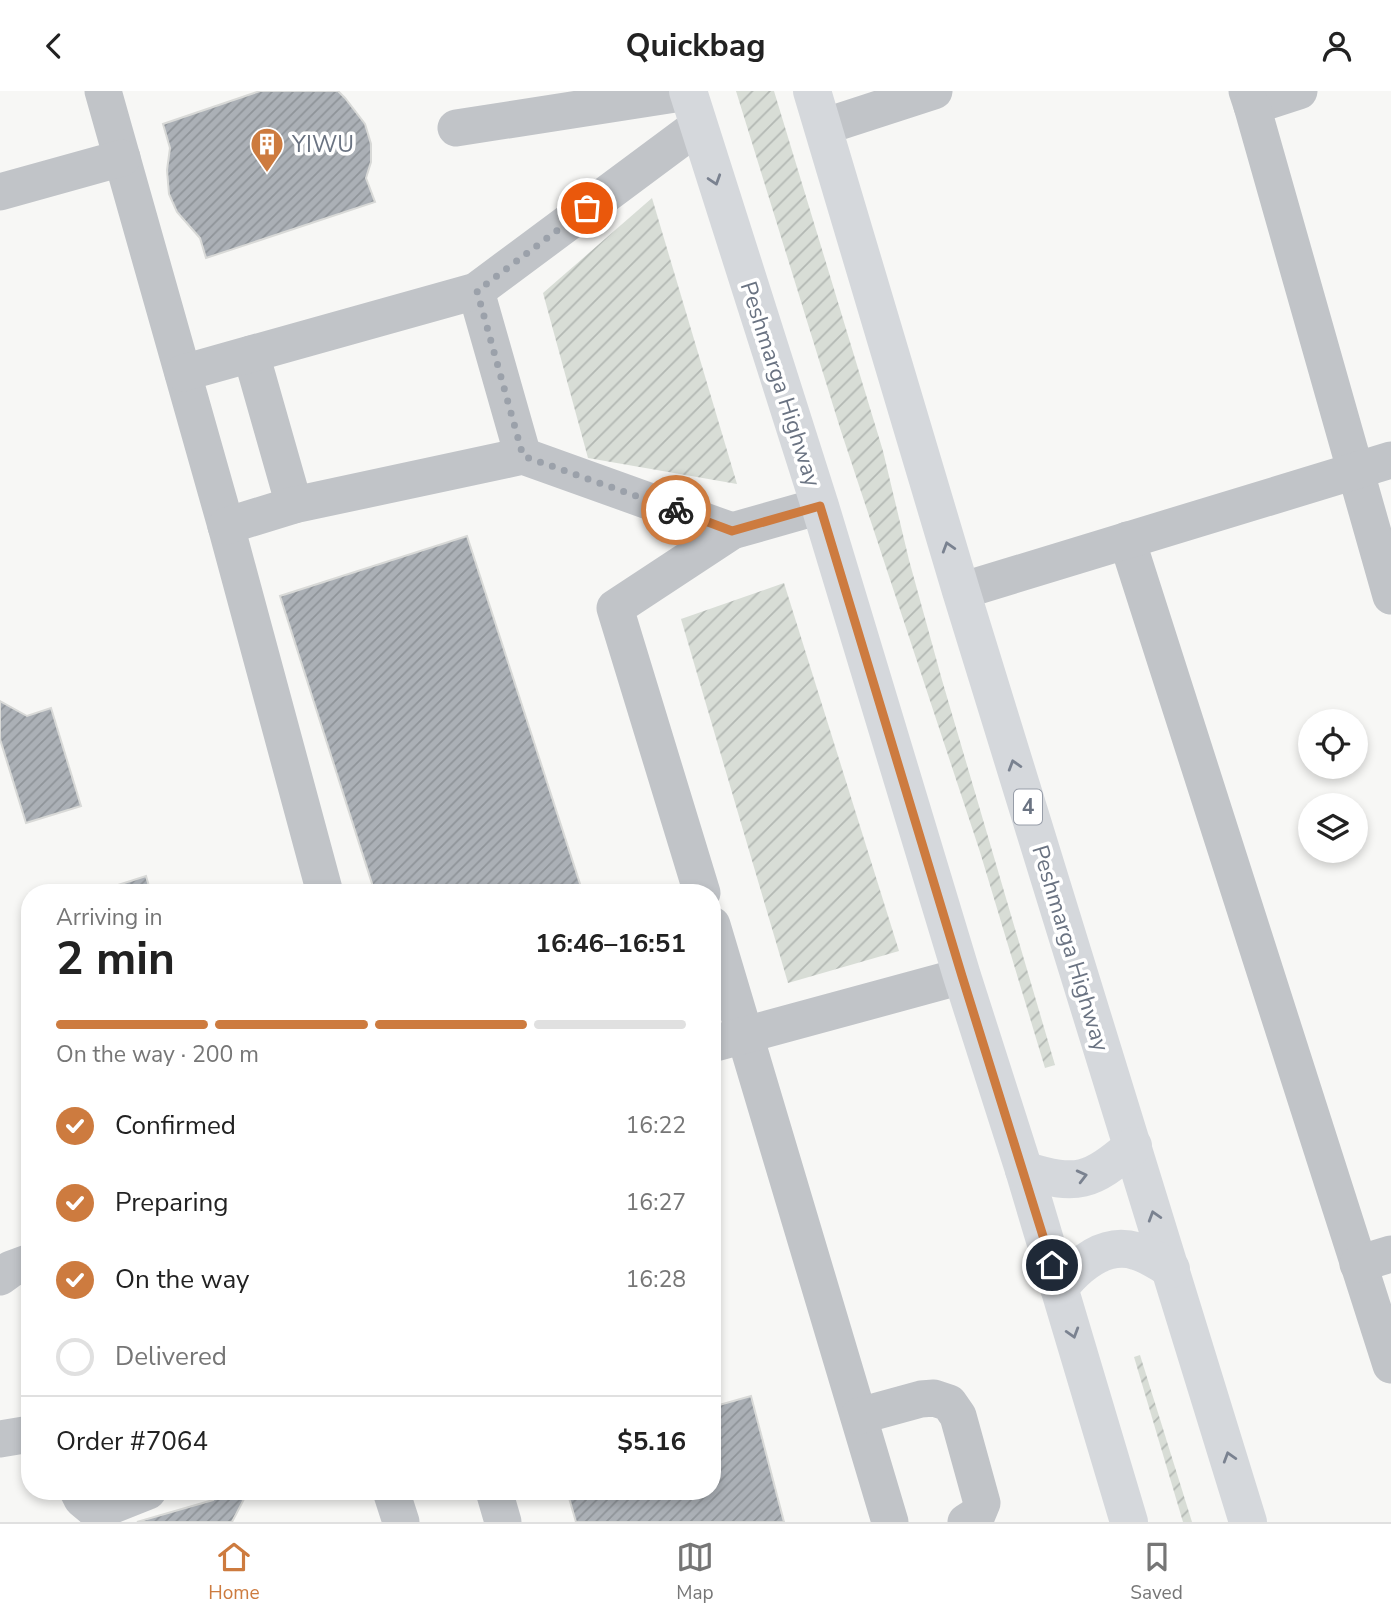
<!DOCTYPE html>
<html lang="en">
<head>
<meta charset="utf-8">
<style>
  :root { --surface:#fff; --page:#f2f2f2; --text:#222; --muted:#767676; --line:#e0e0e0; --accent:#cd7b3f }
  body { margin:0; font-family:"Nunito Sans",sans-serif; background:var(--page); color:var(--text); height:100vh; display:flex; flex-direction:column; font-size:26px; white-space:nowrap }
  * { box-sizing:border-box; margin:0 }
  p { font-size:23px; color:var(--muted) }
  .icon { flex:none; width:38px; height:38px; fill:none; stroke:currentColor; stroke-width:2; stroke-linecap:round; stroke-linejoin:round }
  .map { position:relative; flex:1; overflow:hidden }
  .drawer { position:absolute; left:21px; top:793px; width:700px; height:616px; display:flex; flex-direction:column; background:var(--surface); border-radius:28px; box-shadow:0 4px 10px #0003 }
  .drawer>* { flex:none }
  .buttons { position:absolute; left:1298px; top:618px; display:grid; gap:14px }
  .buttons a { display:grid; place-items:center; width:70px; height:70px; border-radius:50%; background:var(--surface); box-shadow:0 4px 10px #0003; font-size:35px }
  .pin { position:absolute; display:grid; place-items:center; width:60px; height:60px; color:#fff; margin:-30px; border:4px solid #fff; border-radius:50%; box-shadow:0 2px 7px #0007 }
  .courier { position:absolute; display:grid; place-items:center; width:70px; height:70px; margin:-35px; border:5px solid #cd7b3f; border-radius:50%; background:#fff; color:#222; box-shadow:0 2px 9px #0007 }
  .overview em { font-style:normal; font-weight:700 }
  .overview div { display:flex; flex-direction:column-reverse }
  .overview { display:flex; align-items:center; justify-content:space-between; height:119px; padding:0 35px }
  h1 { font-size:46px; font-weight:700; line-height:52px }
  .bar { display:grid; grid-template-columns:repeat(4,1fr); gap:10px 7px; align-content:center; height:84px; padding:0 35px }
  .bar i { height:9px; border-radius:5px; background:var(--line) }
  .bar .selected { background:var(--accent) }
  .bar p { grid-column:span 4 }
  .line { display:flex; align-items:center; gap:18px; padding:0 35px; border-top:2px solid var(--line) }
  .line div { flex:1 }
  ol { padding:0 35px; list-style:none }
  li { display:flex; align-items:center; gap:21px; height:77px }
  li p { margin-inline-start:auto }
  li .icon { padding:7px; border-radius:50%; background:var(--accent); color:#fff; stroke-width:4 }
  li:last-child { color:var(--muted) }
  li i { width:38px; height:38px; border:4px solid var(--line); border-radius:50% }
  header { display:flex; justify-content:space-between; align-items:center; height:91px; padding:0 35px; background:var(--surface); font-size:32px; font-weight:700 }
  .tab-bar { display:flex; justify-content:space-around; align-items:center; height:98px; border-top:2px solid var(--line); background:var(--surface); font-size:19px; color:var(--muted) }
  .tab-bar a { display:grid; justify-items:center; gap:4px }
  .tab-bar .selected { color:var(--accent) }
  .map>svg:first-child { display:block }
  .garden { fill:url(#garden-furrows) }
  .building { fill:url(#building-hatch); stroke:#d8d9d7; stroke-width:2 }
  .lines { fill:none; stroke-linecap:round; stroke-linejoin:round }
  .minor { stroke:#c1c4c8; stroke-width:37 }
  .highway { stroke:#d5d8dc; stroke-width:38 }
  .oneway { stroke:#7a8290 }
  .done { stroke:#9ba1aa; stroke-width:7; stroke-dasharray:0 12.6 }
  .route { stroke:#cd7b3f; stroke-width:9 }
  .labels { text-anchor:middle; stroke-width:7; stroke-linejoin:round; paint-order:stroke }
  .shield { fill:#fff; stroke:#979da8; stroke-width:2 }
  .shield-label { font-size:21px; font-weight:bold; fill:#6a7382 }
  .poi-label { font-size:23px; fill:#6a7382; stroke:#fff; text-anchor:start }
  .street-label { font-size:23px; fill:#6a7382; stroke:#fff }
</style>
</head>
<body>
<header><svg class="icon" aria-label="back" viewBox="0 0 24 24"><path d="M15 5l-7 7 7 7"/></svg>Quickbag<svg class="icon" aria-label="person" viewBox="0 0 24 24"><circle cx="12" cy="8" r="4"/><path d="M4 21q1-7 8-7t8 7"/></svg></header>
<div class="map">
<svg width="1391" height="1431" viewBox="0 0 1391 1431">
  <defs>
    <pattern id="garden-furrows" width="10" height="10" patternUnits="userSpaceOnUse" patternTransform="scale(1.75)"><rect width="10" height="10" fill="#d8ddd6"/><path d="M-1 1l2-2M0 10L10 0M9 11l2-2" fill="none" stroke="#b3b8b3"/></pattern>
    <pattern id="building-hatch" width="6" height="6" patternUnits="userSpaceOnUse" patternTransform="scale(1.75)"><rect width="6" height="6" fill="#abb0b6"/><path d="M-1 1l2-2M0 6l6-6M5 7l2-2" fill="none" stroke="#8f9499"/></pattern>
  </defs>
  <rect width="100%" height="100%" fill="#f7f7f5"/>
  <g class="garden">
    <polygon points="736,0 774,0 883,360 909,469 942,589 1055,974 1045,977 980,761 840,337"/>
    <polygon points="652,107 737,393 588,367 543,202"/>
    <polygon points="784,492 899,860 788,892 681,528"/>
    <polygon points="1140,1264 1192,1431 1183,1431 1134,1266"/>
  </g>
  <g class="building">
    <polygon points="260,0 338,0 345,7 365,33 371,53 371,71 366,87 375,111 206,167 200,147 177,121 169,103 167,79 170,57 163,33"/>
    <polygon points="467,445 583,802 375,802 280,505"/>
    <polygon points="0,610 27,625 51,617 81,715 26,732 0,648"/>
    <polygon points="146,785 151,802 93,802"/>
    <polygon points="751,1305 784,1431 576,1431 567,1400 712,1400 712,1316"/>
    <polygon points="210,1400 268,1401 244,1408 232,1431 137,1431 213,1409"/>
  </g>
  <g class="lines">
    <g class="minor">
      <polyline points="103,0 226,435 325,802"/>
      <polyline points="1247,0 1252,15 1299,0"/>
      <polyline points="1252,15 1391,505"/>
      <polyline points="823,36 934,0"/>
      <polyline points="456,37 688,1"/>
      <polyline points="0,101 122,67"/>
      <polyline points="476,200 523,365"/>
      <polyline points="251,263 294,414"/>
      <polyline points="183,282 476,200 698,35"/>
      <polyline points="226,435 294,414 523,365 732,440"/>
      <polyline points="1127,449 1391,1274"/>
      <polyline points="961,500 1391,369"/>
      <polyline points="702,802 615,517 732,440 820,415"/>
      <polyline points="712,834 890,1431"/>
      <polyline points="712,953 962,885"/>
      <polyline points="1358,1173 1391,1163"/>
      <polyline points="0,1186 11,1178 30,1171"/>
      <polyline points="859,1325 921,1308 934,1307 949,1312 958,1325 982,1412 977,1424 966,1431"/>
      <polyline points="0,1348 30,1343"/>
      <polyline points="78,1400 82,1408 94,1418 103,1418 148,1400"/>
      <polyline points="391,1400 401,1431"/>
      <polyline points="494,1400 503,1431"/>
    </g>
    <g class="highway">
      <polyline points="688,0 820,415 962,885 1024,1079 1129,1431"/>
      <polyline points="812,0 961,500 1248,1431"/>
      <path d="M1024,1079C1078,1096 1090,1091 1133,1055"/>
      <path d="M1059,1197C1077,1175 1104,1150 1136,1160C1148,1163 1160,1172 1171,1178"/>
    </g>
  </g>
  <defs><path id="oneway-chevron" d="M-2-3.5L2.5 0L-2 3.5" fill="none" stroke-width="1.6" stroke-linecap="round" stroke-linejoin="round" transform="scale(1.75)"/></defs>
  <g class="oneway">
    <use href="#oneway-chevron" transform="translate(715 89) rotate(72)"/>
    <use href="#oneway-chevron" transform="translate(948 456) rotate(-107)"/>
    <use href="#oneway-chevron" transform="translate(1014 674) rotate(-107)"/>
    <use href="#oneway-chevron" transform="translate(1082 1085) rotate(-14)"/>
    <use href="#oneway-chevron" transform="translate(1154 1125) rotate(-107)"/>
    <use href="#oneway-chevron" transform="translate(1073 1242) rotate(73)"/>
    <use href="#oneway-chevron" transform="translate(1229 1366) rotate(-107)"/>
  </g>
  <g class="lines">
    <polyline class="done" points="587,117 477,200 523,365 676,419"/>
    <polyline class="route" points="676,419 732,440 820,415 962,885 1052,1174"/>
  </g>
  <defs>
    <symbol id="building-pin" viewBox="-11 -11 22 30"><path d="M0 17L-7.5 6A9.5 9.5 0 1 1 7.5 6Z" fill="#cd7b3f" stroke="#fff"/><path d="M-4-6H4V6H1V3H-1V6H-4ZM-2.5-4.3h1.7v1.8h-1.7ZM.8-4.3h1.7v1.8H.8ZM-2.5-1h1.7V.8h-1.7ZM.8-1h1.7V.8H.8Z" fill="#fff"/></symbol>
  </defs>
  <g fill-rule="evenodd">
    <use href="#building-pin" x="248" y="34" width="38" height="52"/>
  </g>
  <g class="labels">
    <rect class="shield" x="1014" y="698.5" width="28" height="35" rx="5"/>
    <g class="shield-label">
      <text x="1028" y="723">4</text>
    </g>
    <g class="poi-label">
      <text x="292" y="61">YIWU</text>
    </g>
    <g class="street-label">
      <text transform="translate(781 293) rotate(72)" y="8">Peshmarga Highway</text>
      <text transform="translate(1071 857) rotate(73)" y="8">Peshmarga Highway</text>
    </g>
  </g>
</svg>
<div class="buttons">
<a><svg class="icon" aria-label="locate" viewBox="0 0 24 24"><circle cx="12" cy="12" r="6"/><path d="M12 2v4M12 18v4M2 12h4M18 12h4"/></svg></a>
<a><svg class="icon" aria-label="layers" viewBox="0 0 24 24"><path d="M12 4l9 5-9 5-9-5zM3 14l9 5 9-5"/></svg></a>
</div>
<div class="pin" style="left:587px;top:117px;background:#ea580c"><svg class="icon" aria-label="bag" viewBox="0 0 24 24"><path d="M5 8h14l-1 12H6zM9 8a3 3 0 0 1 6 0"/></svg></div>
<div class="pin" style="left:1052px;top:1174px;background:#1f2937"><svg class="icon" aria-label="home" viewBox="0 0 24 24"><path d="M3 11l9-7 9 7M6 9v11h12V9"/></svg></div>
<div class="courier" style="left:676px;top:419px"><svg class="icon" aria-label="bike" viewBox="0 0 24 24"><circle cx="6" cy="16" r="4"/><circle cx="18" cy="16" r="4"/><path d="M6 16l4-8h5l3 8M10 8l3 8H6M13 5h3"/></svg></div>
<section class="drawer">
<div class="overview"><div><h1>2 min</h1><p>Arriving in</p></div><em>16:46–16:51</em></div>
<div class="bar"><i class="selected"></i><i class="selected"></i><i class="selected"></i><i></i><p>On the way · 200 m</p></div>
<ol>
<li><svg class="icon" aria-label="check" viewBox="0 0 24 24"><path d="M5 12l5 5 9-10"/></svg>Confirmed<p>16:22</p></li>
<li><svg class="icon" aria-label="check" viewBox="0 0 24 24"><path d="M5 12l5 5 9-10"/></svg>Preparing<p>16:27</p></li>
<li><svg class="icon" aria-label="check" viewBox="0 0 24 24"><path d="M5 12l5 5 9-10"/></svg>On the way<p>16:28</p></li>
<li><i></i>Delivered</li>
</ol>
<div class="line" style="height:91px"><div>Order #7064</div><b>$5.16</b></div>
</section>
</div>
<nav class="tab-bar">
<a class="selected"><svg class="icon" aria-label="home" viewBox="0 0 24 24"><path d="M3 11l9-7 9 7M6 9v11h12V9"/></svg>Home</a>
<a><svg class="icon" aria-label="map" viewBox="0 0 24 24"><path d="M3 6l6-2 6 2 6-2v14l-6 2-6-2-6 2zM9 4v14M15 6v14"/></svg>Map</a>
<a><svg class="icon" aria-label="saved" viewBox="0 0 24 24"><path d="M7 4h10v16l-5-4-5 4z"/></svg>Saved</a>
</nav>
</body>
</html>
